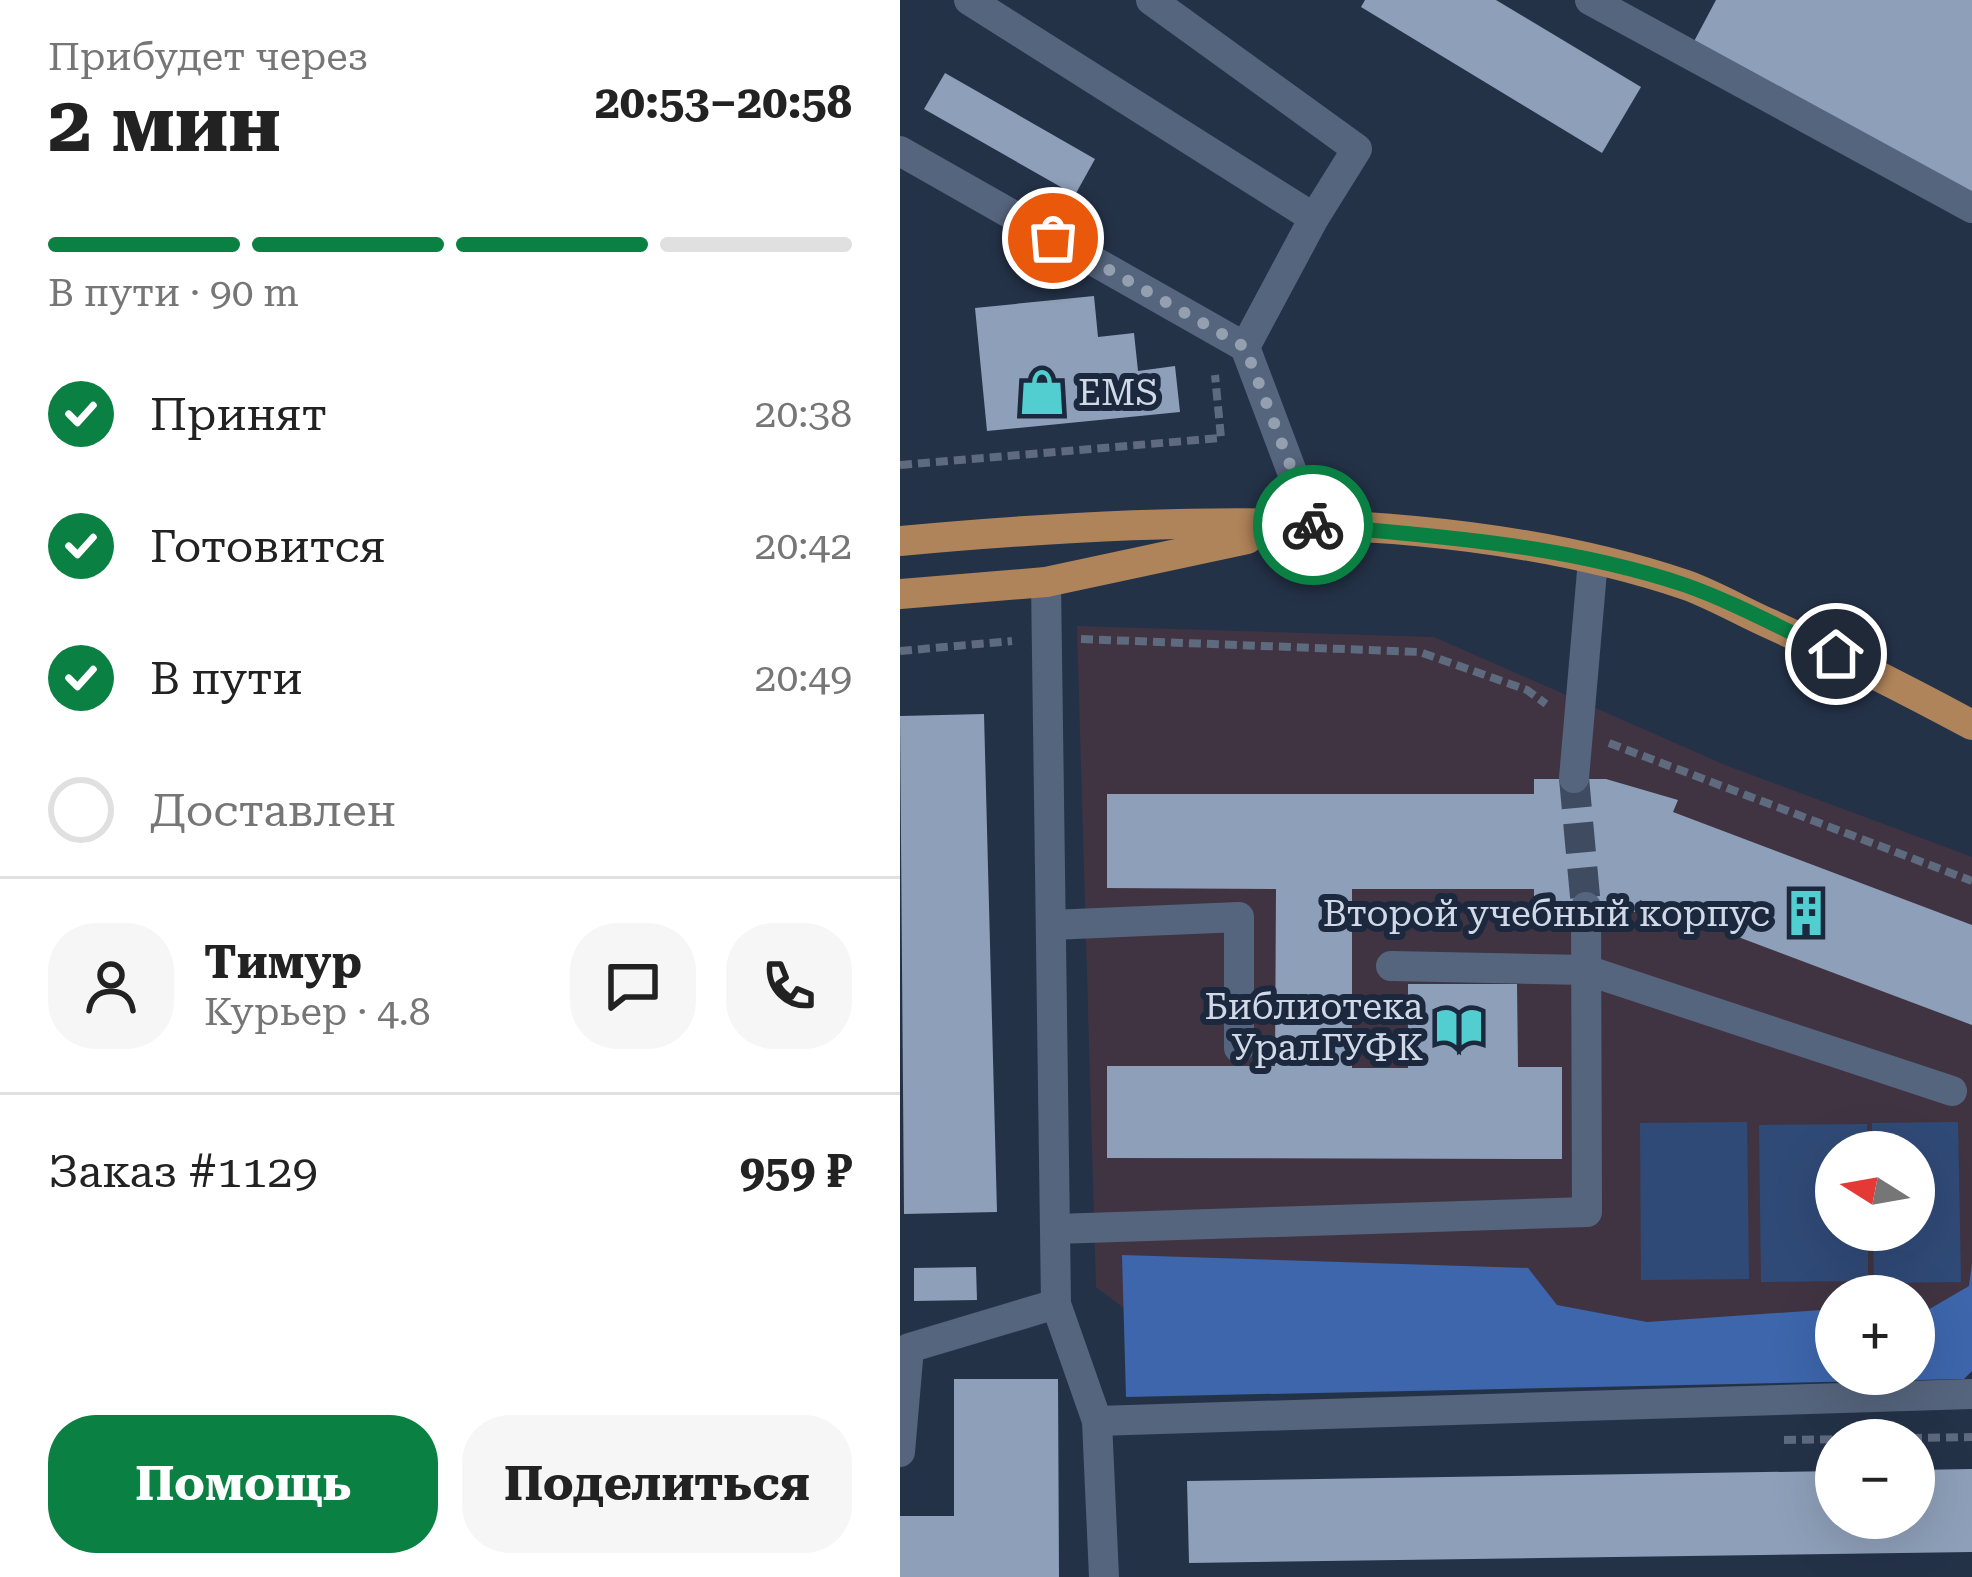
<!DOCTYPE html>
<html lang="ru">
<head>
<meta charset="utf-8">
<style>
  :root { --surface:#fff; --page:#f6f6f6; --text:#222; --muted:#767676; --line:#e0e0e0; --accent:#0b8043 }
  body { margin:0; font-family:"Roboto Serif",serif; background:var(--page); color:var(--text); height:100vh; display:flex; flex-direction:column; font-size:45px; white-space:nowrap }
  * { box-sizing:border-box; margin:0 }
  p { font-size:39px; color:var(--muted) }
  .icon { flex:none; width:66px; height:66px; fill:none; stroke:currentColor; stroke-width:2; stroke-linecap:round; stroke-linejoin:round }
  .map { position:relative; flex:1; overflow:hidden }
  .details { display:flex; flex-direction:column; background:var(--surface); width:900px }
  .details>* { flex:none }
  .needle { width:78px; rotate:281deg }
  .controls { position:absolute; left:915px; top:1131px; display:grid; gap:24px }
  .controls a { display:grid; place-items:center; width:120px; height:120px; border-radius:50%; background:var(--surface); box-shadow:0 12px 48px #0002; font-size:60px }
  .pin { position:absolute; display:grid; place-items:center; width:102px; height:102px; color:#fff; margin:-51px; border:6px solid #fff; border-radius:50%; box-shadow:0 3px 12px #0007 }
  .courier { position:absolute; display:grid; place-items:center; width:120px; height:120px; margin:-60px; border:9px solid #0b8043; border-radius:50%; background:#fff; color:#222; box-shadow:0 3px 15px #0007 }
  .overview em { font-style:normal; font-weight:700 }
  .overview div { display:flex; flex-direction:column-reverse }
  .overview { display:flex; align-items:center; justify-content:space-between; height:204px; padding:0 48px }
  h1 { font-size:78px; font-weight:700; line-height:90px }
  .bar { display:grid; grid-template-columns:repeat(4,1fr); gap:18px 12px; align-content:center; height:144px; padding:0 48px }
  .bar i { height:15px; border-radius:9px; background:var(--line) }
  .bar .on { background:var(--accent) }
  .bar p { grid-column:span 4 }
  .line { display:flex; align-items:center; gap:30px; padding:0 48px; border-top:3px solid var(--line) }
  .line div { flex:1 }
  .round { display:grid; place-items:center; flex:none; width:126px; height:126px; border-radius:48px; background:var(--page) }
  ol { padding:0 48px; list-style:none }
  li { display:flex; align-items:center; gap:36px; height:132px }
  li p { margin-inline-start:auto }
  li .icon { padding:12px; border-radius:50%; background:var(--accent); color:#fff; stroke-width:4 }
  li:last-child { color:var(--muted) }
  li i { width:66px; height:66px; border:6px solid var(--line); border-radius:50% }
  .cta { display:flex; gap:24px; margin-top:auto; padding:24px 48px }
  .cta a { flex:1; height:138px; border-radius:48px; background:var(--accent); color:#fff; font-size:48px; font-weight:700; line-height:138px; text-align:center }
  .cta a+a { background:var(--page); color:var(--text) }
  main { display:flex; flex:1; min-height:0 }
  .map>svg:first-child { display:block }
  .education { fill:#403443; fill-rule:evenodd }
  .green { fill:#304a77 }
  .forest { fill:#3d66ac }
  .building { fill:#8e9fb9 }
  .lines { fill:none; stroke-linecap:round; stroke-linejoin:round }
  .minor-tunnel { stroke:#3e4b60; stroke-width:30; stroke-dasharray:30 15; stroke-linecap:butt }
  .path { stroke:#5e6a7e; stroke-width:8; stroke-dasharray:12 6; stroke-linecap:butt }
  .minor { stroke:#56657e; stroke-width:30 }
  .major { stroke:#b0845a; stroke-width:30 }
  .done { stroke:#949fb0; stroke-width:12; stroke-dasharray:0 21.6 }
  .route { stroke:#0b8043; stroke-width:15 }
  .labels { text-anchor:middle; stroke-width:12; stroke-linejoin:round; paint-order:stroke }
  .poi-label { font-size:36px; fill:#d1d9e8; stroke:#1b283d; text-anchor:end }
</style>
</head>
<body>
<main>
<section class="details">
<div class="overview"><div><h1>2 мин</h1><p>Прибудет через</p></div><em>20:53–20:58</em></div>
<div class="bar"><i class="on"></i><i class="on"></i><i class="on"></i><i></i><p>В пути · 90 m</p></div>
<ol>
<li><svg class="icon" aria-label="check" viewBox="0 0 24 24"><path d="M5 12l5 5 9-10"/></svg>Принят<p>20:38</p></li>
<li><svg class="icon" aria-label="check" viewBox="0 0 24 24"><path d="M5 12l5 5 9-10"/></svg>Готовится<p>20:42</p></li>
<li><svg class="icon" aria-label="check" viewBox="0 0 24 24"><path d="M5 12l5 5 9-10"/></svg>В пути<p>20:49</p></li>
<li><i></i>Доставлен</li>
</ol>
<div class="line" style="height:216px"><a class="round"><svg class="icon" aria-label="person" viewBox="0 0 24 24"><circle cx="12" cy="8" r="4"/><path d="M4 21q1-7 8-7t8 7"/></svg></a><div><b>Тимур</b><p>Курьер · 4.8</p></div><a class="round"><svg class="icon" aria-label="chat" viewBox="0 0 24 24"><path d="M4 5h16v11H9l-5 4z"/></svg></a><a class="round"><svg class="icon" aria-label="phone" viewBox="0 0 24 24"><path d="M5 4h4l2 5-3 2q2 4 5 5l2-3 5 2v4C11 20 4 13 5 4z"/></svg></a></div>
<div class="line" style="height:156px"><div>Заказ #1129</div><b>959 ₽</b></div>
<div class="cta"><a>Помощь</a><a>Поделиться</a></div>
</section>
<div class="map">
<svg width="1072" height="1577" viewBox="0 0 1072 1577">
  <rect width="100%" height="100%" fill="#243248"/>
  <path class="education" d="M177,626L534,637L825,765L1072,857V1301L1014,1332V1296H936V1362L310,1373L196,1287ZM936,1152H1014V1230H936Z"/>
  <g class="green">
    <polygon points="847,1122 849,1279 741,1280 740,1123"/>
    <polygon points="1058,1122 1061,1282 974,1283 973,1230 1014,1230 1014,1152 972,1152 972,1123"/>
    <polygon points="967,1124 967,1152 936,1152 936,1230 968,1230 968,1281 861,1282 859,1125"/>
  </g>
  <polygon class="forest" points="222,1255 628,1268 657,1305 747,1322 936,1309 936,1374 1014,1374 1014,1318 1069,1286 1072,1263 1072,1371 1064,1379 226,1397"/>
  <g class="building">
    <polygon points="465,0 596,0 741,87 702,153 461,7"/>
    <polygon points="816,0 1072,0 1072,196 791,47"/>
    <polygon points="45,73 195,159 175,195 24,109"/>
    <polygon points="194,296 198,337 234,333 238,371 275,366 280,412 87,431 75,308"/>
    <polygon points="84,714 97,1212 4,1214 0,716"/>
    <polygon points="634,779 706,779 778,800 773,812 1072,925 1072,1025 740,900 736,912 634,900 634,889 452,889 452,1068 508,1068 508,984 617,984 618,1067 662,1067 662,1159 207,1158 207,1066 375,1066 376,889 207,888 207,794 634,794"/>
    <polygon points="76,1267 77,1300 14,1301 14,1268"/>
    <polygon points="54,1379 158,1379 159,1577 0,1577 0,1516 54,1516"/>
    <polygon points="1072,1469 1072,1552 289,1563 287,1481 936,1471 936,1518 1014,1518 1014,1470"/>
  </g>
  <g class="lines">
    <polyline class="minor-tunnel" points="674,778 686,907"/>
    <g class="path">
      <polyline points="0,465 321,438 315,375"/>
      <polyline points="181,639 520,652 627,690 646,704"/>
      <polyline points="0,651 112,641"/>
      <polyline points="709,743 1072,881"/>
      <polyline points="884,1440 1072,1437"/>
    </g>
    <g class="minor">
      <polyline points="69,0 414,218"/>
      <polyline points="251,0 457,149 414,218 345,347"/>
      <polyline points="690,0 1072,208"/>
      <polyline points="0,151 345,347 412,525"/>
      <polyline points="146,582 156,1304 197,1421 204,1577"/>
      <polyline points="674,778 693,560"/>
      <polyline points="151,925 339,917 339,1048"/>
      <polyline points="491,966 686,970 1052,1091"/>
      <polyline points="155,1229 687,1212 686,907"/>
      <polyline points="197,1421 1072,1394"/>
      <polyline points="0,1452 9,1348 156,1304"/>
    </g>
    <g class="major">
      <path d="M0,541C249,518 546,504 786,585C814,595 841,611 868,623C938,655 1005,689 1072,725"/>
      <polyline points="0,594 146,582 347,539"/>
    </g>
  </g>
  <g class="lines">
    <polyline class="done" points="153,238 345,347 413,525"/>
    <path class="route" d="M413,525C539,536 665,545 785,585C836,603 886,631 936,654"/>
  </g>
  <defs>
    <symbol id="shop-bare" viewBox="-9 -9 18 18"><path d="M-5-2.5h2.3a2.7 3.5 0 0 1 5.4 0H5L5.5 6h-11ZM-1.5-2.5h3a1.5 2.3 0 0 0-3 0Z" fill="#52cdd0" stroke="#1b283d" stroke-width="2.5" paint-order="stroke"/></symbol>
    <symbol id="building-bare" viewBox="-9 -9 18 18"><path d="M-4-6H4V6H1V3H-1V6H-4ZM-2.5-4.3h1.7v1.8h-1.7ZM.8-4.3h1.7v1.8H.8ZM-2.5-1h1.7V.8h-1.7ZM.8-1h1.7V.8H.8Z" fill="#52cdd0" stroke="#1b283d" stroke-width="2.5" paint-order="stroke"/></symbol>
    <symbol id="library-bare" viewBox="-9 -9 18 18"><path d="M-6-4Q-3-5.5-.7-3.5V5Q-3 3-6 4ZM6-4Q3-5.5 .7-3.5V5Q3 3 6 4Z" fill="#52cdd0" stroke="#1b283d" stroke-width="2.5" paint-order="stroke"/></symbol>
  </defs>
  <g fill-rule="evenodd">
    <use href="#shop-bare" x="109" y="359" width="66" height="66"/>
    <use href="#building-bare" x="873" y="880" width="66" height="66"/>
    <use href="#library-bare" x="526" y="994" width="66" height="66"/>
  </g>
  <g class="labels">
    <g class="poi-label">
      <text x="178" y="405" text-anchor="start">EMS</text>
      <text x="870" y="926">Второй учебный корпус</text>
      <text x="523" y="1019">Библиотека<tspan x="523" dy="41">УралГУФК</tspan></text>
    </g>
  </g>
</svg>
<div class="controls">
<a><svg class="needle" viewBox="-14 -14 28 28"><path d="M0-13l5 13h-10z" fill="#e53935"/><path d="M0 13l5-13h-10z" fill="#767676"/></svg></a>
<a>+</a>
<a>−</a>
</div>
<div class="pin" style="left:153px;top:238px;background:#ea580c"><svg class="icon" aria-label="bag" viewBox="0 0 24 24"><path d="M5 8h14l-1 12H6zM9 8a3 3 0 0 1 6 0"/></svg></div>
<div class="pin" style="left:936px;top:654px;background:#1f2937"><svg class="icon" aria-label="home" viewBox="0 0 24 24"><path d="M3 11l9-7 9 7M6 9v11h12V9"/></svg></div>
<div class="courier" style="left:413px;top:525px"><svg class="icon" aria-label="bike" viewBox="0 0 24 24"><circle cx="6" cy="16" r="4"/><circle cx="18" cy="16" r="4"/><path d="M6 16l4-8h5l3 8M10 8l3 8H6M13 5h3"/></svg></div>
</div>
</main>
</body>
</html>
